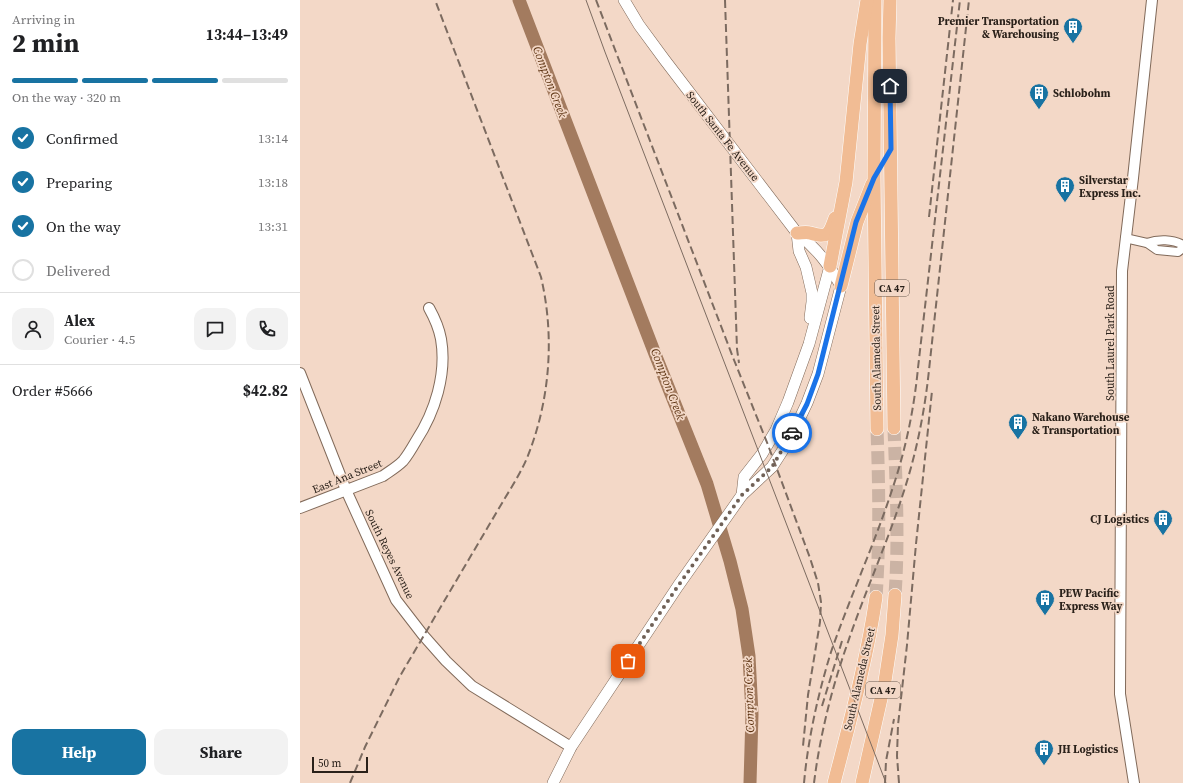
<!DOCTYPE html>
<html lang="en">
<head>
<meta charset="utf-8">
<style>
  :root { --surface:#fff; --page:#f2f2f2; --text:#202124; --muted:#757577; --line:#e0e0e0; --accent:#1873a2 }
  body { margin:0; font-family:"Source Serif 4",serif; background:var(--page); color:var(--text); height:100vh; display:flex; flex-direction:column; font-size:15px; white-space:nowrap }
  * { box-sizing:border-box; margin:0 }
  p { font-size:13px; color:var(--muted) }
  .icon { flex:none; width:22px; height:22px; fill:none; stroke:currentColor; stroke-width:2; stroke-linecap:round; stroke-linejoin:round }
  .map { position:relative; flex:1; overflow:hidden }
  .details { display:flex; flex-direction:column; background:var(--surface); width:300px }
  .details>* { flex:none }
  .scale { position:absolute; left:12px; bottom:10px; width:56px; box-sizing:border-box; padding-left:4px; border:2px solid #2a211a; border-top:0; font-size:11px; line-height:14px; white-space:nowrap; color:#2a211a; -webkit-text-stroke:3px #f3d8c7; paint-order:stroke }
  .pin { position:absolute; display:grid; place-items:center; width:34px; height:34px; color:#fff; margin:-17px; border-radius:8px; box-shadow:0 2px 6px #0006 }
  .courier { position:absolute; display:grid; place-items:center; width:40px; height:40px; margin:-20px; border:3px solid #1a73e8; border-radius:50%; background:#fff; color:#222; box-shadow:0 1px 5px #0007 }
  .headline em { font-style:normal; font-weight:700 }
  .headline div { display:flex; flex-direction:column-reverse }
  .headline { display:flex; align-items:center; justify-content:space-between; height:68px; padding:0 12px }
  h1 { font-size:26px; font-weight:700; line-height:30px }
  .bar { display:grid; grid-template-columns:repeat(4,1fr); gap:6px 4px; align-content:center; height:48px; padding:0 12px }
  .bar i { height:5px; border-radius:3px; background:var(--line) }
  .bar .active { background:var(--accent) }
  .bar p { grid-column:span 4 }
  .line { display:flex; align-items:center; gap:10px; padding:0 12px; border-top:1px solid var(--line) }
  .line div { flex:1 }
  .round { display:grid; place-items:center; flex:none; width:42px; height:42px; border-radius:12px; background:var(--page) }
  ol { padding:0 12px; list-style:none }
  li { display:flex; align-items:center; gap:12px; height:44px }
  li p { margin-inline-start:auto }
  li .icon { padding:4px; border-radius:50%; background:var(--accent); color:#fff; stroke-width:4 }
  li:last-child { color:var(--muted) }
  li i { width:22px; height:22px; border:2px solid var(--line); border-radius:50% }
  .button { display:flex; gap:8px; margin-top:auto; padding:8px 12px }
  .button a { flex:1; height:46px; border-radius:12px; background:var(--accent); color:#fff; font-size:16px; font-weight:700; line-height:46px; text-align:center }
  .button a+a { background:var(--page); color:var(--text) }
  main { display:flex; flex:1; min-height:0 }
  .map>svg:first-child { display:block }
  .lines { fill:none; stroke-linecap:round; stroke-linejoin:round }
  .river { stroke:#a37b5f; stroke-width:13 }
  .primary-tunnel { stroke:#cbb3a4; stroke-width:13; stroke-dasharray:13 6; stroke-linecap:butt }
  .minor-casing { stroke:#816a5a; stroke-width:10 }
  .tertiary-casing { stroke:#816a5a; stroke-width:12 }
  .secondary-casing { stroke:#816a5a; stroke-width:12 }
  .primary-casing { stroke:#fff; stroke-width:14 }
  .minor { stroke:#fff; stroke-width:8 }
  .tertiary { stroke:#fff; stroke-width:10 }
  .secondary { stroke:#fff; stroke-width:11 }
  .primary { stroke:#f1bc94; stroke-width:13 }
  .tram { stroke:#7c6b60; stroke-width:1 }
  .rail { stroke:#7c6b60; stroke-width:2; stroke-dasharray:8 4; stroke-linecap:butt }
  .done { stroke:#706157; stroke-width:4; stroke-dasharray:0 7.2 }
  .route { stroke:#1a73e8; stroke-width:5 }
  .labels { text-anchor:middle; stroke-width:3.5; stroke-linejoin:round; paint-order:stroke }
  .shield { fill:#f3d8c7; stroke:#66584e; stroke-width:1 }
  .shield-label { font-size:10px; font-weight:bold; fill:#2a211a }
  .poi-label { font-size:11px; font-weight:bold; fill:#2a211a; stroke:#f3d8c7; text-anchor:start }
  .street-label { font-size:11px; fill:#2a211a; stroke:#f3d8c7 }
  .water-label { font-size:12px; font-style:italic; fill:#5a300e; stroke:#f3d8c7 }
</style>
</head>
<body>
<main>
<section class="details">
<div class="headline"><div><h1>2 min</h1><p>Arriving in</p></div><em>13:44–13:49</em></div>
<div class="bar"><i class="active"></i><i class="active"></i><i class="active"></i><i></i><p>On the way · 320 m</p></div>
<ol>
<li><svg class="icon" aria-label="check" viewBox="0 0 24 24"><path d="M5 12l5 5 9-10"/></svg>Confirmed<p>13:14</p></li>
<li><svg class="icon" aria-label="check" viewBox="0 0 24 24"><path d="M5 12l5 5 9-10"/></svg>Preparing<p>13:18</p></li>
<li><svg class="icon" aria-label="check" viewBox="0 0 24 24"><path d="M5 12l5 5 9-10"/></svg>On the way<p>13:31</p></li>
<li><i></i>Delivered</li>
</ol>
<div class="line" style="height:72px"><a class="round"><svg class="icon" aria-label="person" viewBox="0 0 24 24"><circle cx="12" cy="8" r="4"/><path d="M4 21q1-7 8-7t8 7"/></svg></a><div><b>Alex</b><p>Courier · 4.5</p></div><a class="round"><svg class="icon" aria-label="chat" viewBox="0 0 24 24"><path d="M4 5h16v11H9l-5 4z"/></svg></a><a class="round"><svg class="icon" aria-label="phone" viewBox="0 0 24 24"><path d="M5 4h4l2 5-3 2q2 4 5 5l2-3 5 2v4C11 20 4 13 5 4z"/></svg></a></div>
<div class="line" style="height:52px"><div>Order #5666</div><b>$42.82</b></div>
<div class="button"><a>Help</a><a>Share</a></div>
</section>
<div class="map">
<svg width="883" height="783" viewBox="0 0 883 783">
  <rect width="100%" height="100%" fill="#f3d8c7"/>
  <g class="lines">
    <polyline class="river" points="219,0 355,354 407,484 430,561 442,609 449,656 452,714 450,783"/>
    <g class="primary-tunnel">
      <path d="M594,428C596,484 599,539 595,595"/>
      <path d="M576,597C580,541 579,485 577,429"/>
    </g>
    <defs>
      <g id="minor">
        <polyline points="825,238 847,243 857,250 878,252 883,248"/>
        <path d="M847,243C858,239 873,239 883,245"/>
      </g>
      <g id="tertiary">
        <polyline points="0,373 46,490 96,600 123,635 146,661 172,686 271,747"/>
        <path d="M0,508L83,476C90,471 97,467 103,461C108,455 112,448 116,441C135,412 147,374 141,339C139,328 134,317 129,308"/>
        <polyline points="834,783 820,694 822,271 833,178 852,0"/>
      </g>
      <g id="secondary">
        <polyline points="497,233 499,251 506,267 512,293 512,302 510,318"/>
        <polyline points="442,495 444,477 462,454 476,430 488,402 509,344 530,266"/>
        <path d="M253,783L271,747L378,586L442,495L472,467L490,439L507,403L518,374L541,286C528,263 517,249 497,233L364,59L339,25L324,0"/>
      </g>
      <g id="primary">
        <polyline points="575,0 574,178 577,429"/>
        <polyline points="590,0 589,38 594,428"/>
        <path d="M497,233C501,233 507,232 510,233C528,238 529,235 535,218"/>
        <polyline points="530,266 546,182 560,44 567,0"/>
        <polyline points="541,286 557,222 572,184"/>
        <path d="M534,783C550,721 567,660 576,597"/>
        <polyline points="562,783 585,681 592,635 595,595"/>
      </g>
    </defs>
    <use href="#minor" class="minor-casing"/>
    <use href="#tertiary" class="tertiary-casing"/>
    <use href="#secondary" class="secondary-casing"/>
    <use href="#primary" class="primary-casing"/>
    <use href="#minor" class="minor"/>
    <use href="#tertiary" class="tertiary"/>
    <use href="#secondary" class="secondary"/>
    <use href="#primary" class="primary"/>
    <polyline class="tram" points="286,0 305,52 586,783"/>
    <g class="rail">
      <polyline points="296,0 434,360 468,445 510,558 518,583 521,602 520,622 508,695 503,746"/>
      <path d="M425,0C429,116 433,233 437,349L439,363"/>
      <polyline points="629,217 653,0"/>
      <polyline points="522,706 542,641"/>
      <path d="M50,783L65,747L100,676L205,498C213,485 221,472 227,458C250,401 255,337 241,277L135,0"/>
      <path d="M504,783C508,739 518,694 531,652C550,597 575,543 593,487C606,448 614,409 618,368L660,0"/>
      <path d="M514,783C520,735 532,687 548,642C569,580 598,520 614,456C621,428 626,399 629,370L669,0"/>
      <polyline points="585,783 586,761 594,719"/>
      <polyline points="599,783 597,756 598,725 607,645 616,544 632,391"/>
    </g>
  </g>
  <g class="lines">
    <polyline class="done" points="328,661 378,586 442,495 472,467 492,433"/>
    <polyline class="route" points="492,433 507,404 518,374 556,222 574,178 591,149 590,86"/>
  </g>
  <defs>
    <symbol id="building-pin" viewBox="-11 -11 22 30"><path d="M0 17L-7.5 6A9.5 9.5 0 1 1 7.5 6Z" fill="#1873a2" stroke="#f3d8c7"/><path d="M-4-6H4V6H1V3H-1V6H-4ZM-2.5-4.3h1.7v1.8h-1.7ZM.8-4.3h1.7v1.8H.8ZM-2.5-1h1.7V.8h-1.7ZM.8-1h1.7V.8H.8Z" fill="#fff"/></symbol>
  </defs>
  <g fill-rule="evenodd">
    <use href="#building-pin" x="762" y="16" width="22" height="30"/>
    <use href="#building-pin" x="728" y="82" width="22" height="30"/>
    <use href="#building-pin" x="754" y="175" width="22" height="30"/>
    <use href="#building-pin" x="707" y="412" width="22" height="30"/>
    <use href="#building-pin" x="852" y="508" width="22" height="30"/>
    <use href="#building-pin" x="734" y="588" width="22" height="30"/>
    <use href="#building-pin" x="733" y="738" width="22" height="30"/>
  </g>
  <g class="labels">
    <g class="shield">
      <rect x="575" y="280" width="34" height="16" rx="3"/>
      <rect x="566" y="682" width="34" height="16" rx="3"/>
    </g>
    <g class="shield-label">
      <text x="592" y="292">CA 47</text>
      <text x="583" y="694">CA 47</text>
    </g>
    <g class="poi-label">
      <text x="759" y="25" text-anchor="end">Premier Transportation<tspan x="759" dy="13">&amp; Warehousing</tspan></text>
      <text x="753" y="97">Schlobohm</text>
      <text x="779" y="184">Silverstar<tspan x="779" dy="13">Express Inc.</tspan></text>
      <text x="732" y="421">Nakano Warehouse<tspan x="732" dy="13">&amp; Transportation</tspan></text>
      <text x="849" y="523" text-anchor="end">CJ Logistics</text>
      <text x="759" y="597">PEW Pacific<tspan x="759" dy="13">Express Way</tspan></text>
      <text x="758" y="753">JH Logistics</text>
    </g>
    <g class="street-label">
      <text transform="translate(423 136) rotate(52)" y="4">South Santa Fe Avenue</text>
      <text transform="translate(810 343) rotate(-90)" y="4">South Laurel Park Road</text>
      <text transform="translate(576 358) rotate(-91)" y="4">South Alameda Street</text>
      <text transform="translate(47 476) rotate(-22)" y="4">East Ana Street</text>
      <text transform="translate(90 554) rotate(64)" y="4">South Reyes Avenue</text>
      <text transform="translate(559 679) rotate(-77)" y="4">South Alameda Street</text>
    </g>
    <g class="water-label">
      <text transform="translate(250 82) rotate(69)" y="4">Compton Creek</text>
      <text transform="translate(368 384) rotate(69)" y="4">Compton Creek</text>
      <text transform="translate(449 695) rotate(-92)" y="4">Compton Creek</text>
    </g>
  </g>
</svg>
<div class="scale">50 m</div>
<div class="pin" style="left:328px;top:661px;background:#ea580c"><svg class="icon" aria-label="bag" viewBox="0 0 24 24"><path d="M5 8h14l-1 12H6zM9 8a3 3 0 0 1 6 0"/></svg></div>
<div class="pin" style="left:590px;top:86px;background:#1f2937"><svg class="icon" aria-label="home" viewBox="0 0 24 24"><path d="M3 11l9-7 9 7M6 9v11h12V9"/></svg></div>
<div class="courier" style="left:492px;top:433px"><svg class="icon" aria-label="car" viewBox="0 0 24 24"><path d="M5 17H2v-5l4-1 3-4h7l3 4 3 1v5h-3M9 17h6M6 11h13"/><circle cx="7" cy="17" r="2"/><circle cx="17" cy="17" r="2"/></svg></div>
</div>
</main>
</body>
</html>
